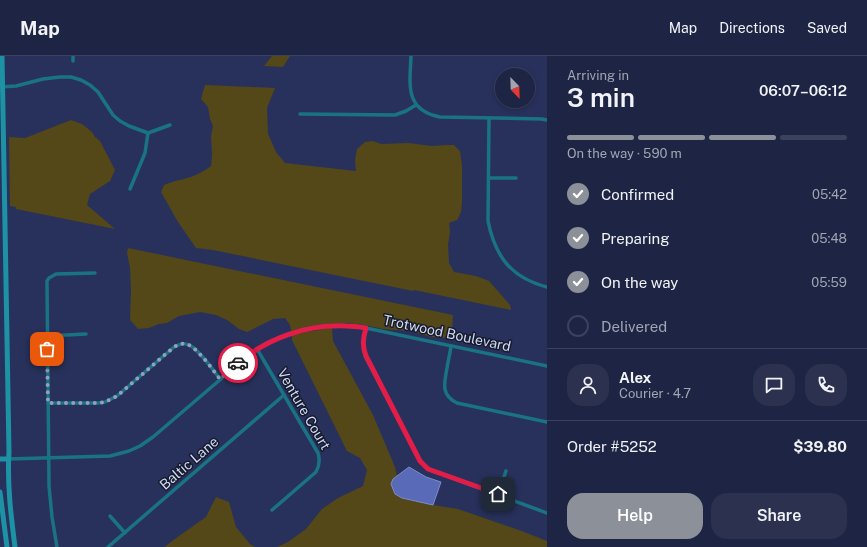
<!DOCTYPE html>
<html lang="en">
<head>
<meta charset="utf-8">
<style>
  :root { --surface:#1e2544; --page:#2b314f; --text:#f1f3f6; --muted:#a1a5b2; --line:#3c425d; --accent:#8c9099 }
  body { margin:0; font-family:"Public Sans",sans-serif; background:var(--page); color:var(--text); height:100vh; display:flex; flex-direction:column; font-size:15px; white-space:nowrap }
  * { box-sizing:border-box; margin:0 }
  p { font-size:13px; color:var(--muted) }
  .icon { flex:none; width:22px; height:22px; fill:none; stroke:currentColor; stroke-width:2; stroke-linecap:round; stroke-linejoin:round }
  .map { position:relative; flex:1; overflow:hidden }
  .drawer { display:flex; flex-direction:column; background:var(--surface); width:320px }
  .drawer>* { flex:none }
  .needle { width:26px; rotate:157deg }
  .controls { position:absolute; left:495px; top:12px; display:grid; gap:8px }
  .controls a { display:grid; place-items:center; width:40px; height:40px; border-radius:50%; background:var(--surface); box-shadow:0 2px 6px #0003,0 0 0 1px var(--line); font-size:20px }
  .pin { position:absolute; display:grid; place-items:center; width:34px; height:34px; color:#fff; margin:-17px; border-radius:8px; box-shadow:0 2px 6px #0006 }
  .courier { position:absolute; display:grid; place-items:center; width:40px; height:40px; margin:-20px; border:3px solid #e11d48; border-radius:50%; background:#fff; color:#222; box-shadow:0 1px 5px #0007 }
  .headline em { font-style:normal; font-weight:600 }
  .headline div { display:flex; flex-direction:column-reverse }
  .headline { display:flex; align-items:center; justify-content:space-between; height:68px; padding:0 20px }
  h1 { font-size:26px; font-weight:600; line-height:30px }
  .bar { display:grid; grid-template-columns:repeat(4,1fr); gap:6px 4px; align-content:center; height:48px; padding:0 20px }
  .bar i { height:5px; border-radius:3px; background:var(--line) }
  .bar .on { background:var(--accent) }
  .bar p { grid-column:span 4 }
  .line { display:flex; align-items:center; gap:10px; padding:0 20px; border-top:1px solid var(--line) }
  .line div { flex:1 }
  .round { display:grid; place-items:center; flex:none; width:42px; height:42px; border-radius:16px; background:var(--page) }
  ol { padding:0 20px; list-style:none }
  li { display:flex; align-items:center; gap:12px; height:44px }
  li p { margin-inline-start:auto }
  li .icon { padding:4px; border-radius:50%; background:var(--accent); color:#fff; stroke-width:4 }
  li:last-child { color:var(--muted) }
  li i { width:22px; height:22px; border:2px solid var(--line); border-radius:50% }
  .cta { display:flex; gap:8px; margin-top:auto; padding:8px 20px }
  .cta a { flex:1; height:46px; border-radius:16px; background:var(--accent); color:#fff; font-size:16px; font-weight:600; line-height:46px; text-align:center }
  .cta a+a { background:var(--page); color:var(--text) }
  header { display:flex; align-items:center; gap:24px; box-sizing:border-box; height:56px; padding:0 20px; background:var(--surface); border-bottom:1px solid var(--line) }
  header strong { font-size:19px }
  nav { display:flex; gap:22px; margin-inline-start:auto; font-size:14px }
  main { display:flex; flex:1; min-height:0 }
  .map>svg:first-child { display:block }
  .green { fill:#544718 }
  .water { fill:#596ab8; stroke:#7d8bca }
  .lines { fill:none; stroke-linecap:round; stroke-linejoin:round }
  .street { stroke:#197383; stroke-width:3.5 }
  .secondary { stroke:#1d92a5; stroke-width:5 }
  .done { stroke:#969ebe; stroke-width:4; stroke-dasharray:0 7.2 }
  .route { stroke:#e11d48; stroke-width:5 }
  .labels { text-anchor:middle; stroke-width:3; stroke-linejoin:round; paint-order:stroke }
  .street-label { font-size:14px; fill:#d1d9f3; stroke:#161b2e }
</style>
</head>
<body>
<header>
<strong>Map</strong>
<nav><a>Map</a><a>Directions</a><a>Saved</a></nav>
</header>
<main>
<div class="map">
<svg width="547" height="491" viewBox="0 0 547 491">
  <rect width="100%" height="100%" fill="#28315b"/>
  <g class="green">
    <polygon points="272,0 290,0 283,11 264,10"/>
    <path d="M205,29L275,32L267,52L268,78L276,96L285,107L356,115L355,104L357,93L365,86L373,85L381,88L408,87L432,90L446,89H454L460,95L462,110V146L461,156L457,164L449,167L450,176L448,189L449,207L454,216L476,220L489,225L510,249L511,254L414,234L413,235L213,194L196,192L178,166L161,136L164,129C176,124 189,123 200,117C204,115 208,112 211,110L212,99L211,80L213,70L210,63L208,51L201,43Z"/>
    <polygon points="71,64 82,68 92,76 95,81 100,85 115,114 110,125 90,138 87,149 115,173 16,153 16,151 10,150 9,81 25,82"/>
    <polygon points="128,192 453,259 452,276 447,282 431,281 410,275 383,273 364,269 347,267 325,268 305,271 291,275 290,269 285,262 273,263 247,276 239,273 227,264 216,259 200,256 179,260 167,267 159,268 149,272 138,273 130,264 131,233 130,212 127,197"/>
    <polygon points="332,272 333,285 373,359 395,411 397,420 393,423 395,438 402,442 433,449 458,453 519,474 547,485 547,491 277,491 288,486 306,473 322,453 338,442 363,430 367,414 360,402 347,395 292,284 292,279 306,276"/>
    <polygon points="216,441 229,446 236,471 250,488 255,491 165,491 172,485 206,461"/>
  </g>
  <polygon class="water" points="409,411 426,421 441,426 433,449 402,442 395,438 391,428 393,423"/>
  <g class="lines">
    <g class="street">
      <path d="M411,0C410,28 404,54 440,61L542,63L547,64"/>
      <polyline points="73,5 73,0"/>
      <polyline points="0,31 16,30 43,23 60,21 71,21 81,24 90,29 98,36 113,59 120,65 129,70 148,77 170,69"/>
      <polyline points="300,58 395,59 406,55 416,49"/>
      <path d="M489,62L488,165C495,200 511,222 547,231"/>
      <polyline points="489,122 516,122"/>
      <polyline points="130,133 145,97 148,77"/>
      <path d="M366,272C363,282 363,290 365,300L420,405L428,413L547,457"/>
      <polyline points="47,280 86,278"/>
      <path d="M451,290C450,298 448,305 447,312C444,328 441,339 457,347L547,366"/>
      <path d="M257,293L318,397C320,404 320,409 316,416L272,454"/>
      <path d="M48,347H98L105,346L117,340L174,291C178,289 181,287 186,288C196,289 213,314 220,323"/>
      <polyline points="8,403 110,400 129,395 140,390 153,381 249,299 267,287 281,281 305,273 326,270 347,270 366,272 547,310"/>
      <polyline points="498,438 506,415"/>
      <polyline points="110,460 125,477"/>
      <polyline points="57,491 52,461 49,430 47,225 49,222 56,218 95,217"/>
      <polyline points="108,491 284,339"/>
    </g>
    <g class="secondary">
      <path d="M2,0L9,396C7,428 11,460 15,491"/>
      <polyline points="0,403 8,403"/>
      <polyline points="0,436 7,491"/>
    </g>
  </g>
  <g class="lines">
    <path class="done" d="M47,293L48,347H98L105,346L117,340L174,291C178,289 181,287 186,288C196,290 213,314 220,323L238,307"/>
    <path class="route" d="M238,307C268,282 307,268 347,270C353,270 360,271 366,272C363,282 362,290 366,300L420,405L428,413L498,438"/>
  </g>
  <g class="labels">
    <g class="street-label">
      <text transform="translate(447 277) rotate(12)" y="5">Trotwood Boulevard</text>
      <text transform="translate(304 353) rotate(60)" y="5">Venture Court</text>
      <text transform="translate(189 407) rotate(-41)" y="5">Baltic Lane</text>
    </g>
  </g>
</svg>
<div class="controls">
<a><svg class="needle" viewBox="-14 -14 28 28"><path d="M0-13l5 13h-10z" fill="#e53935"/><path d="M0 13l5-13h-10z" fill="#a1a5b2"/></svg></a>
</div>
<div class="pin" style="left:47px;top:293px;background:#ea580c"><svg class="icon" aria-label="bag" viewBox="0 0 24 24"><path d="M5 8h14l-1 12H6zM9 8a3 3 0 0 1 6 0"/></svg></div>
<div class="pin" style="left:498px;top:438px;background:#1f2937"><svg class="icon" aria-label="home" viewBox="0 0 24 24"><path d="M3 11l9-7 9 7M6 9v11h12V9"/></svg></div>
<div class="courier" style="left:238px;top:307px"><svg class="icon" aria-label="car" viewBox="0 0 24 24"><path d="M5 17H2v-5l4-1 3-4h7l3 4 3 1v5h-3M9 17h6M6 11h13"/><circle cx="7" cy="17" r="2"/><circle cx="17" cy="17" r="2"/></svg></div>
</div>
<section class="drawer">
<div class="headline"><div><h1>3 min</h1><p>Arriving in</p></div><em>06:07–06:12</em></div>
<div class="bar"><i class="on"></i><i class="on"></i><i class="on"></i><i></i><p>On the way · 590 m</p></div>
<ol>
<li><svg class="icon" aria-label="check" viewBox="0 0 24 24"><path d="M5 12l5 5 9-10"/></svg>Confirmed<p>05:42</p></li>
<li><svg class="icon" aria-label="check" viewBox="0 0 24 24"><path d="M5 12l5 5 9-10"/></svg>Preparing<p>05:48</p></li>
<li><svg class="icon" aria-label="check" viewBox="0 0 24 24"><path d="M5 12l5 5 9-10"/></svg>On the way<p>05:59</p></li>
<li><i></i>Delivered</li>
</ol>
<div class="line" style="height:72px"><a class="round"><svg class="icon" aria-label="person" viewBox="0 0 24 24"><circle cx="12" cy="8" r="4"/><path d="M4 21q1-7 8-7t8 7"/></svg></a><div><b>Alex</b><p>Courier · 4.7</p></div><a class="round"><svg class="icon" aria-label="chat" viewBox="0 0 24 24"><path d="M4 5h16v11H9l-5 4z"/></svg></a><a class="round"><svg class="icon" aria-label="phone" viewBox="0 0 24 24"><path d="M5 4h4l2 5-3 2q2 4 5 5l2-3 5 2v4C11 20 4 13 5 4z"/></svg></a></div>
<div class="line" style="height:52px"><div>Order #5252</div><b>$39.80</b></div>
<div class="cta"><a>Help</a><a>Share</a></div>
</section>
</main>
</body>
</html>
